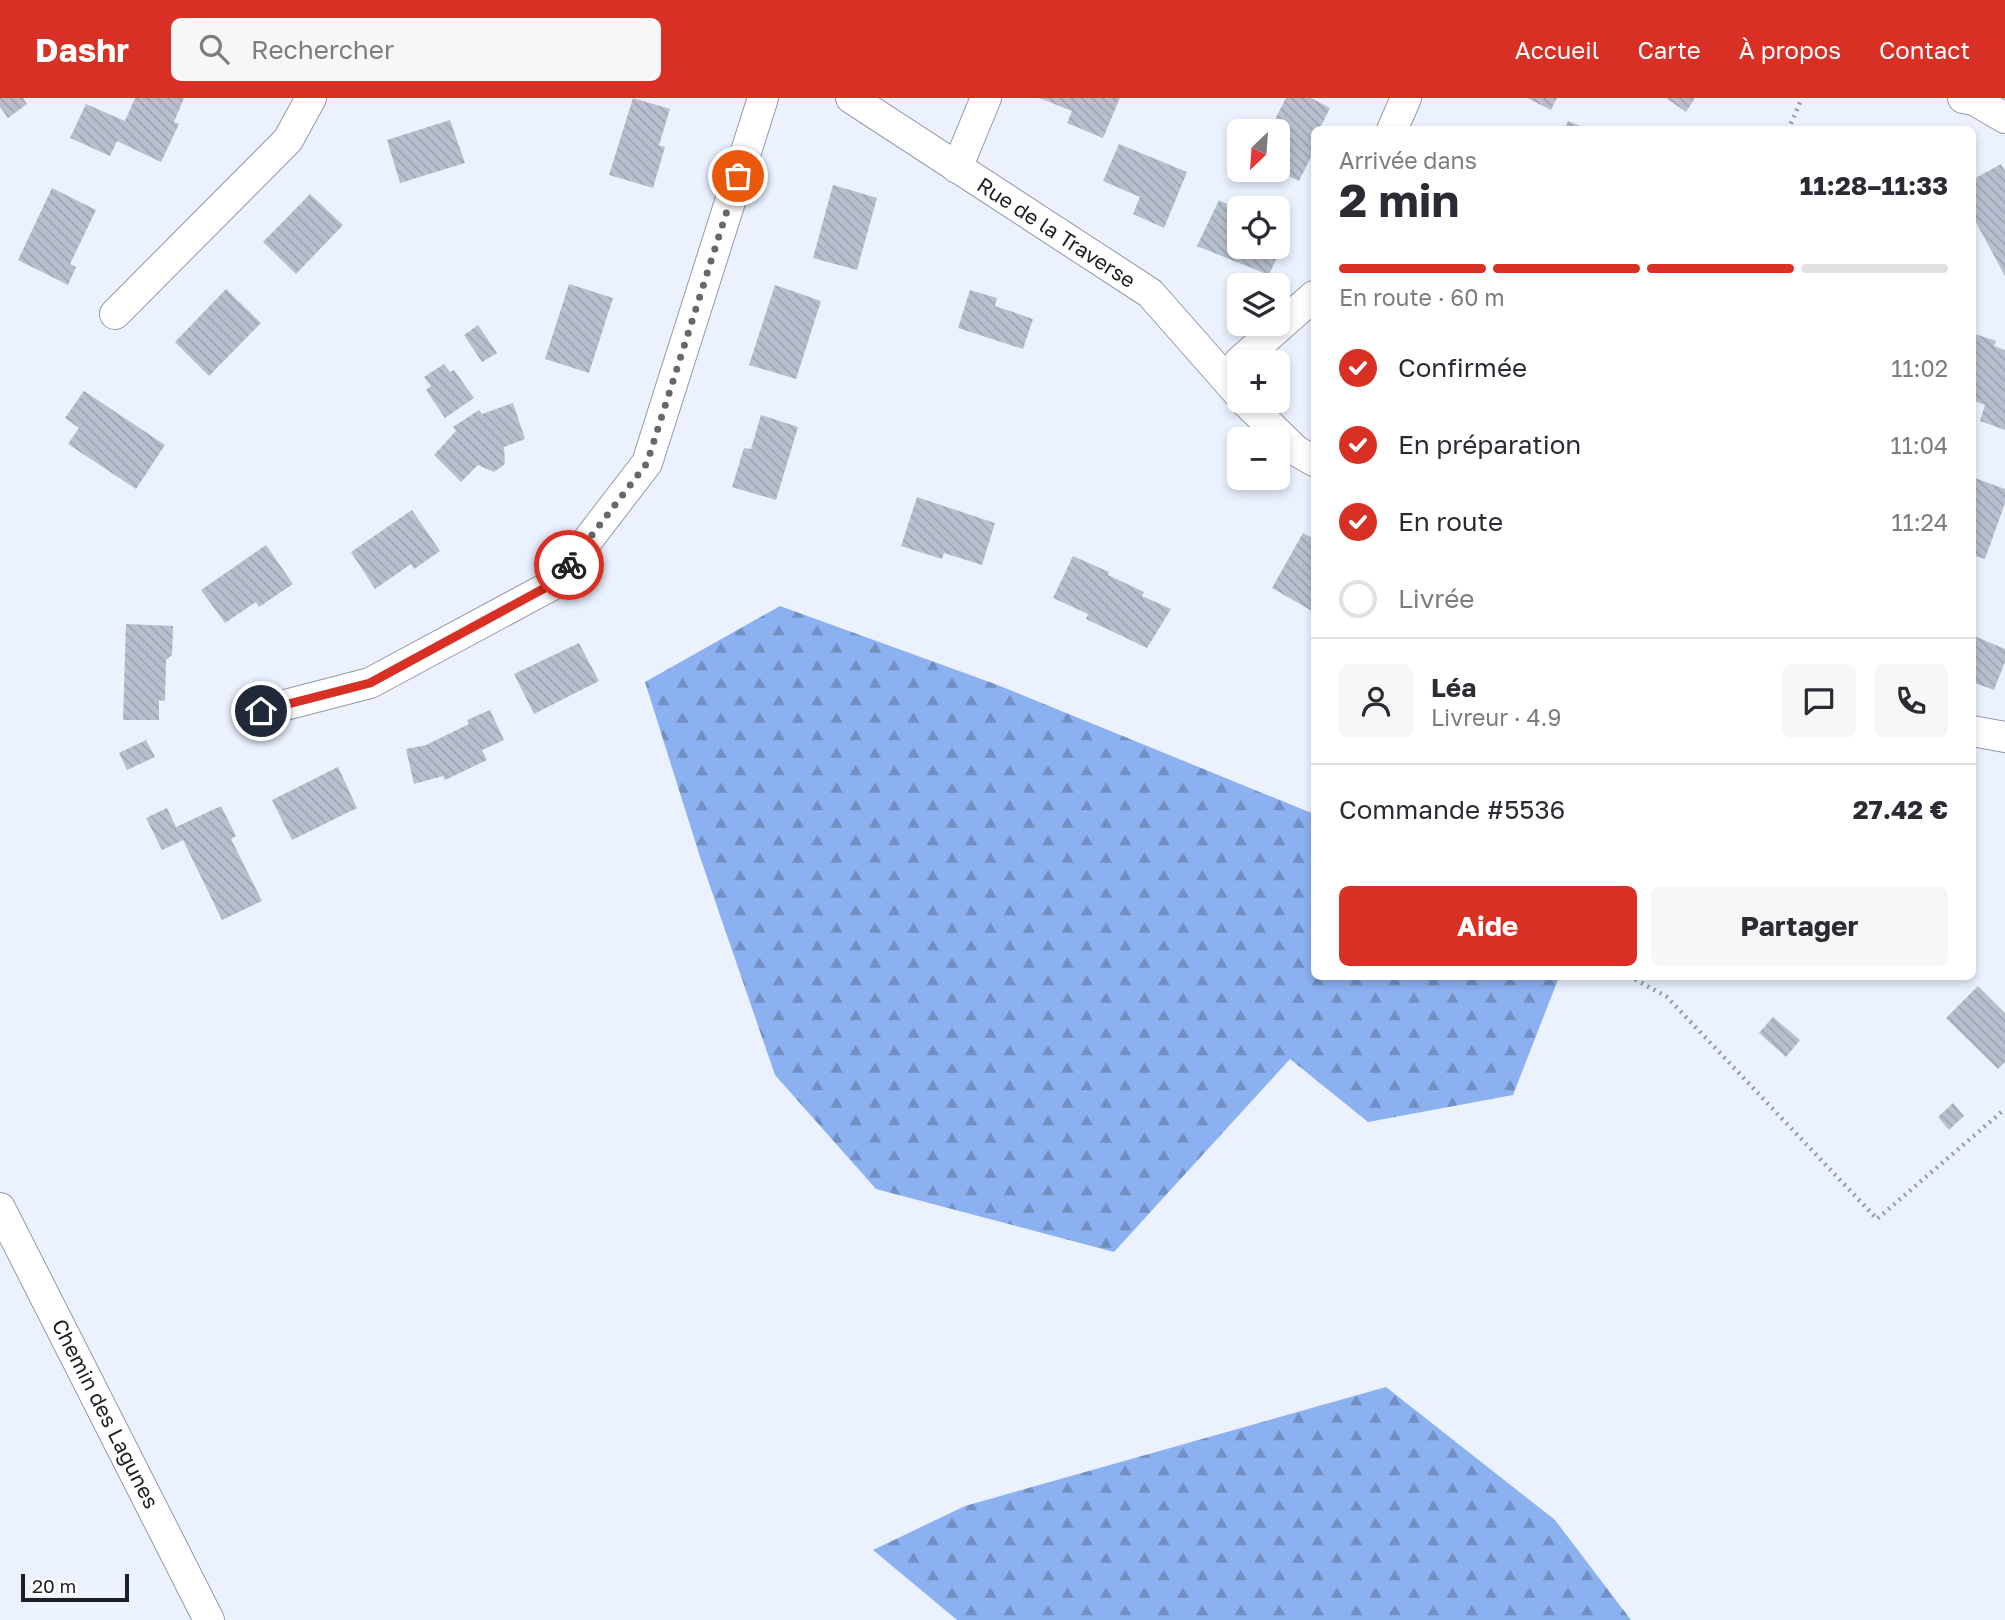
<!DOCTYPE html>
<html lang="fr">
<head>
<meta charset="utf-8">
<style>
  :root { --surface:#fff; --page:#f7f7f7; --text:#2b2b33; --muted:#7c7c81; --line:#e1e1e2; --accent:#d93025 }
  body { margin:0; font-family:"Golos Text",sans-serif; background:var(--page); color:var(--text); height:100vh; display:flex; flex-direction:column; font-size:26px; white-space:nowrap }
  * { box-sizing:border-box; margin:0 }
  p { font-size:23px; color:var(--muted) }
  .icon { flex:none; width:38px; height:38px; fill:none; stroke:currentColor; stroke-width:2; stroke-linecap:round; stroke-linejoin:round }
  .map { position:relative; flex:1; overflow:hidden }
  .sheet { position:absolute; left:1311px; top:28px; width:665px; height:854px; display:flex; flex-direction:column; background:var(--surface); border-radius:10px; box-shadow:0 4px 10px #0003 }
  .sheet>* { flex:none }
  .needle { width:46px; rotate:205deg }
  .fabs { position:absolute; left:1227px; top:21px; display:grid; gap:14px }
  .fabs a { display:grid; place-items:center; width:63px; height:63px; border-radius:10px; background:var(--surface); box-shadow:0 4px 10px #0003; font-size:35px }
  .scale { position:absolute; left:21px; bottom:18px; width:108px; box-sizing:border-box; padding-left:7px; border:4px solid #1c1f24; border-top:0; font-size:19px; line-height:24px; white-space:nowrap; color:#1c1f24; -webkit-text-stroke:5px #fff; paint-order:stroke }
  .pin { position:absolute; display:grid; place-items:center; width:60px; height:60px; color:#fff; margin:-30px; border:4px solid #fff; border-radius:50%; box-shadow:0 2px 7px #0007 }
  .courier { position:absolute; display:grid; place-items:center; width:70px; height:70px; margin:-35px; border:5px solid #d93025; border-radius:50%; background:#fff; color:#222; box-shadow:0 2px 9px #0007 }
  .headline em { font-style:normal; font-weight:700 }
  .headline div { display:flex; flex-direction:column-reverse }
  .headline { display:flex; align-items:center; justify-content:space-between; height:119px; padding:0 28px }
  h1 { font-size:46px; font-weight:700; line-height:52px }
  .bar { display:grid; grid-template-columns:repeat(4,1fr); gap:10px 7px; align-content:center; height:84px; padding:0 28px }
  .bar i { height:9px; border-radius:5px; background:var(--line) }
  .bar .on { background:var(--accent) }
  .bar p { grid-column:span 4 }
  .line { display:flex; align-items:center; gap:18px; padding:0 28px; border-top:2px solid var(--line) }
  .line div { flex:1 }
  .round { display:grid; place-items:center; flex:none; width:74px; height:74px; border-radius:10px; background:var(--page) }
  ol { padding:0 28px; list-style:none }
  li { display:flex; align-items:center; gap:21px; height:77px }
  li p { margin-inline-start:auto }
  li .icon { padding:7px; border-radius:50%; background:var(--accent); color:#fff; stroke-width:4 }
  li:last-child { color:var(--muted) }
  li i { width:38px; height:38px; border:4px solid var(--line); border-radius:50% }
  .primary-button { display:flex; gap:14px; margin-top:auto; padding:14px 28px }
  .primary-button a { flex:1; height:80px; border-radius:10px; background:var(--accent); color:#fff; font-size:28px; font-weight:700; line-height:80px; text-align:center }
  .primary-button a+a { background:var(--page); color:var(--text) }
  header { display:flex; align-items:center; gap:42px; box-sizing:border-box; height:98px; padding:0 35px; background:var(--accent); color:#fff }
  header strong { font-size:33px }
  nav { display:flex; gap:38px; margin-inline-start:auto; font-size:24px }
  .search { width:490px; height:63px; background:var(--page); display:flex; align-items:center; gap:18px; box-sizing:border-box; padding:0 24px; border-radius:10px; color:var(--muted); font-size:26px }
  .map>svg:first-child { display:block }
  .forest { fill:url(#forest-firs) }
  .building { fill:url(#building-back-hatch) }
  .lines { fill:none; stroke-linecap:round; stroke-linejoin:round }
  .minor-casing { stroke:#929aa9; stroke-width:32 }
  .path { stroke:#959ba4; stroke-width:4.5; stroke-dasharray:2 5; stroke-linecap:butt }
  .minor { stroke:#fff; stroke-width:30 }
  .done { stroke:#646970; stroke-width:7; stroke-dasharray:0 12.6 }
  .route { stroke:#d93025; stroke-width:9 }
  .labels { text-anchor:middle; stroke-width:7; stroke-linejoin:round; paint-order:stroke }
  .street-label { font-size:21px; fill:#1c1f24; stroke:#fff }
</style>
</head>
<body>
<header>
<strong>Dashr</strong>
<div class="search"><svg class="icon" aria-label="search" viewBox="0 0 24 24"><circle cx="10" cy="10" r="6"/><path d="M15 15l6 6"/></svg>Rechercher</div>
<nav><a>Accueil</a><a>Carte</a><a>À propos</a><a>Contact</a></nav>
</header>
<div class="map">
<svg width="2005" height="1522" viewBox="0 0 2005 1522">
  <defs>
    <pattern id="forest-firs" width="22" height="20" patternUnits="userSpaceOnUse" patternTransform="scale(1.75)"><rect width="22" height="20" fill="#8cb1f1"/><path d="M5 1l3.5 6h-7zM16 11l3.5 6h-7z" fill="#728fc3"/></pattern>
    <pattern id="building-back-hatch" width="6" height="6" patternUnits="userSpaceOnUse" patternTransform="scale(1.75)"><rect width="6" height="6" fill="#b7c0cf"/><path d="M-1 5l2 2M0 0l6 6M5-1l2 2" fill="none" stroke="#9da5b2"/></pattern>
  </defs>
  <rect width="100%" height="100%" fill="#ebf2fe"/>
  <g class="forest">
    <polygon points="780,508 995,586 1314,716 1314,878 1559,879 1513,997 1368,1024 1290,961 1114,1154 876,1091 775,977 701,762 645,584"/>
    <polygon points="1386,1289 1555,1422 1631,1522 957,1522 873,1452 965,1408"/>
  </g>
  <g class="building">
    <polygon points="0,0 23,0 27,6 8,20 0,9"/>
    <polygon points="135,0 184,0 174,24 179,26 161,64 117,43 110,58 70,40 86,6 125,23"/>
    <polygon points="633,0 670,11 659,47 665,49 653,90 609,77"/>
    <polygon points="1039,0 1120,0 1103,40 1067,25 1072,13"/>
    <polygon points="1286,0 1311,0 1330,10 1319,32 1314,32 1314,53 1299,83 1278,73 1278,33 1269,33"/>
    <polygon points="1527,0 1557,0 1551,12"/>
    <polygon points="1666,0 1695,0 1686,14"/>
    <polygon points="450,22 465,65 400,85 387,42"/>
    <polygon points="1568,23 1583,29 1587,32 1564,32"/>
    <polygon points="1119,46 1187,74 1164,130 1133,116 1140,99 1103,83"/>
    <polygon points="2001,66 2005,73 2005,178 1972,117 1972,82"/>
    <polygon points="833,87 877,100 857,172 813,160"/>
    <polygon points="52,90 96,112 70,166 76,169 68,187 18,162"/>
    <polygon points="310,96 343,127 296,176 263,144"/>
    <polygon points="1219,102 1239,112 1239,149 1278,149 1278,129 1288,134 1269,177 1197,148"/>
    <polygon points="569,186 613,200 589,275 545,261"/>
    <polygon points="775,187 821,203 796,281 749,267"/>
    <polygon points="226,191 261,225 209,278 175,244"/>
    <polygon points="970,192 997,200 995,208 1033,221 1023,251 958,230"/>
    <polygon points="478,227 497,255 482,264 464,237"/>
    <polygon points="1972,235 1996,243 1994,248 2005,252 2005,332 1980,323 1985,307 1972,302"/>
    <polygon points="444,266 450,274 454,272 474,300 445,320 426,292 431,288 424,279"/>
    <polygon points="84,293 165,347 136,391 68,346 79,330 65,320"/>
    <polygon points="513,305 525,341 504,349 505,366 494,374 478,367 461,384 434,357 456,333 453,329 479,312 482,316"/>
    <polygon points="761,317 798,329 776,402 732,389 744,350 751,351"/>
    <polygon points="1972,379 2005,391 2005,405 1985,461 1972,457"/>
    <polygon points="917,399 995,425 982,467 944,455 942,461 901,448"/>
    <polygon points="412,412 440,453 414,471 411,466 375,491 351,454"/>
    <polygon points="1303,435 1314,441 1312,513 1272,490"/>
    <polygon points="266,447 293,486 259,509 256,504 225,525 201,492"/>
    <polygon points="1073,458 1109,474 1108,477 1144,494 1142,498 1171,511 1147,550 1086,521 1088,516 1053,500"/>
    <polygon points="126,526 173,528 172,557 166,562 165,603 159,602 159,622 123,622"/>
    <polygon points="1972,537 2005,551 2005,564 1994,592 1972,584"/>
    <polygon points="579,545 599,583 534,616 514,576"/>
    <polygon points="490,612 504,642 482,652 487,662 445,682 443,678 414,686 406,651 426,647 469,626 467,622"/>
    <polygon points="146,642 155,659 127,672 119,655"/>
    <polygon points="338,669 357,710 292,742 272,702"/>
    <polygon points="221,708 236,738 231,741 262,803 222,822 183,742 162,752 146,720 167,710 176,729"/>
    <polygon points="1978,888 2005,915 2005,964 1998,971 1946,920"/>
    <polygon points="1773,919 1800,942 1786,959 1759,935"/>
    <polygon points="1953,1005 1964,1018 1949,1032 1938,1019"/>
  </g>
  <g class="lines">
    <defs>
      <g id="minor">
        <polyline points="851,0 1150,195 1239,296"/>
        <polyline points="1963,0 1974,2 2005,20"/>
        <polyline points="1392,32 1406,0"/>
        <polyline points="957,70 986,0"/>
        <polyline points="115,216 288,42 311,0"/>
        <polyline points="1239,264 1314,198"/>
        <polyline points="1245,303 1295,352 1314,363"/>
        <polyline points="262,613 370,585 554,486 647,365 763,0"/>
        <polyline points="1972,633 2005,639"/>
        <polyline points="0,1110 209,1522"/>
      </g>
    </defs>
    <use href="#minor" class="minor-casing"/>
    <g class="path">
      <polyline points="1788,32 1802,0"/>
      <polyline points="1629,878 1667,899 1877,1121 2005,1011"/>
    </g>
    <use href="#minor" class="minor"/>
  </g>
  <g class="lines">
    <polyline class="done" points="569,467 647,365 738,78"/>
    <polyline class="route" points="261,613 370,585 554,485 569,467"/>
  </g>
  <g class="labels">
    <g class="street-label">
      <text transform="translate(1056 135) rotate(33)" y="7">Rue de la Traverse</text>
      <text transform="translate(105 1316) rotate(63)" y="7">Chemin des Lagunes</text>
    </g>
  </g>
</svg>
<div class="fabs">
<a><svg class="needle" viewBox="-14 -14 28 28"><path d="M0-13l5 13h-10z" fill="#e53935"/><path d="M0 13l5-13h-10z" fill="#7c7c81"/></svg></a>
<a><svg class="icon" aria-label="locate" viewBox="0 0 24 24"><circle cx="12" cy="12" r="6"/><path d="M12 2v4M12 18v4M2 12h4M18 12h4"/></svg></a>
<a><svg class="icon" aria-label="layers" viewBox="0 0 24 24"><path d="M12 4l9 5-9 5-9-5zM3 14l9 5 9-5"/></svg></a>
<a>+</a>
<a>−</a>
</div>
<div class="scale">20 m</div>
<div class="pin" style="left:738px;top:78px;background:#ea580c"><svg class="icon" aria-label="bag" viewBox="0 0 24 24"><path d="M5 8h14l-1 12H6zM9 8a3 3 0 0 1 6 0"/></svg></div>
<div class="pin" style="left:261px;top:613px;background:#1f2937"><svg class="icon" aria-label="home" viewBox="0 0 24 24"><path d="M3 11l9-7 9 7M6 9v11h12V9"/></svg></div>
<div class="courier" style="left:569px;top:467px"><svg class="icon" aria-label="bike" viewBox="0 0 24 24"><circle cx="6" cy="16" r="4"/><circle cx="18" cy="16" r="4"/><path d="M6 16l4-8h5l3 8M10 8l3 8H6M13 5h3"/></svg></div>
<section class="sheet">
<div class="headline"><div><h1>2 min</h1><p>Arrivée dans</p></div><em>11:28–11:33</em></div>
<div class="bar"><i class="on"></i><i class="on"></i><i class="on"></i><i></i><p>En route · 60 m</p></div>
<ol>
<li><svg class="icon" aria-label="check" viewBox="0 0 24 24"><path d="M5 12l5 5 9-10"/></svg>Confirmée<p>11:02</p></li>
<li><svg class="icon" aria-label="check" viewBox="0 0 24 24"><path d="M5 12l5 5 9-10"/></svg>En préparation<p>11:04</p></li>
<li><svg class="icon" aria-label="check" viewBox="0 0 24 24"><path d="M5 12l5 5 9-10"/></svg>En route<p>11:24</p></li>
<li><i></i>Livrée</li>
</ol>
<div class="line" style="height:126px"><a class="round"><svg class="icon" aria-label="person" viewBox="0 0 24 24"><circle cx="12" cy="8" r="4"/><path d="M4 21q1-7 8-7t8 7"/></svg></a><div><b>Léa</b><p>Livreur · 4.9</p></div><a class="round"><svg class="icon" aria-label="chat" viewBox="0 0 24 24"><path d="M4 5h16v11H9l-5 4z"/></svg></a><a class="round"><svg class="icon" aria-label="phone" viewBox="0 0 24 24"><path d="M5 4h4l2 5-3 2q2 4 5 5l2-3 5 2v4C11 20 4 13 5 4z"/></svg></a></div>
<div class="line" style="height:91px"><div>Commande #5536</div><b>27.42 €</b></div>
<div class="primary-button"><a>Aide</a><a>Partager</a></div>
</section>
</div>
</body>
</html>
